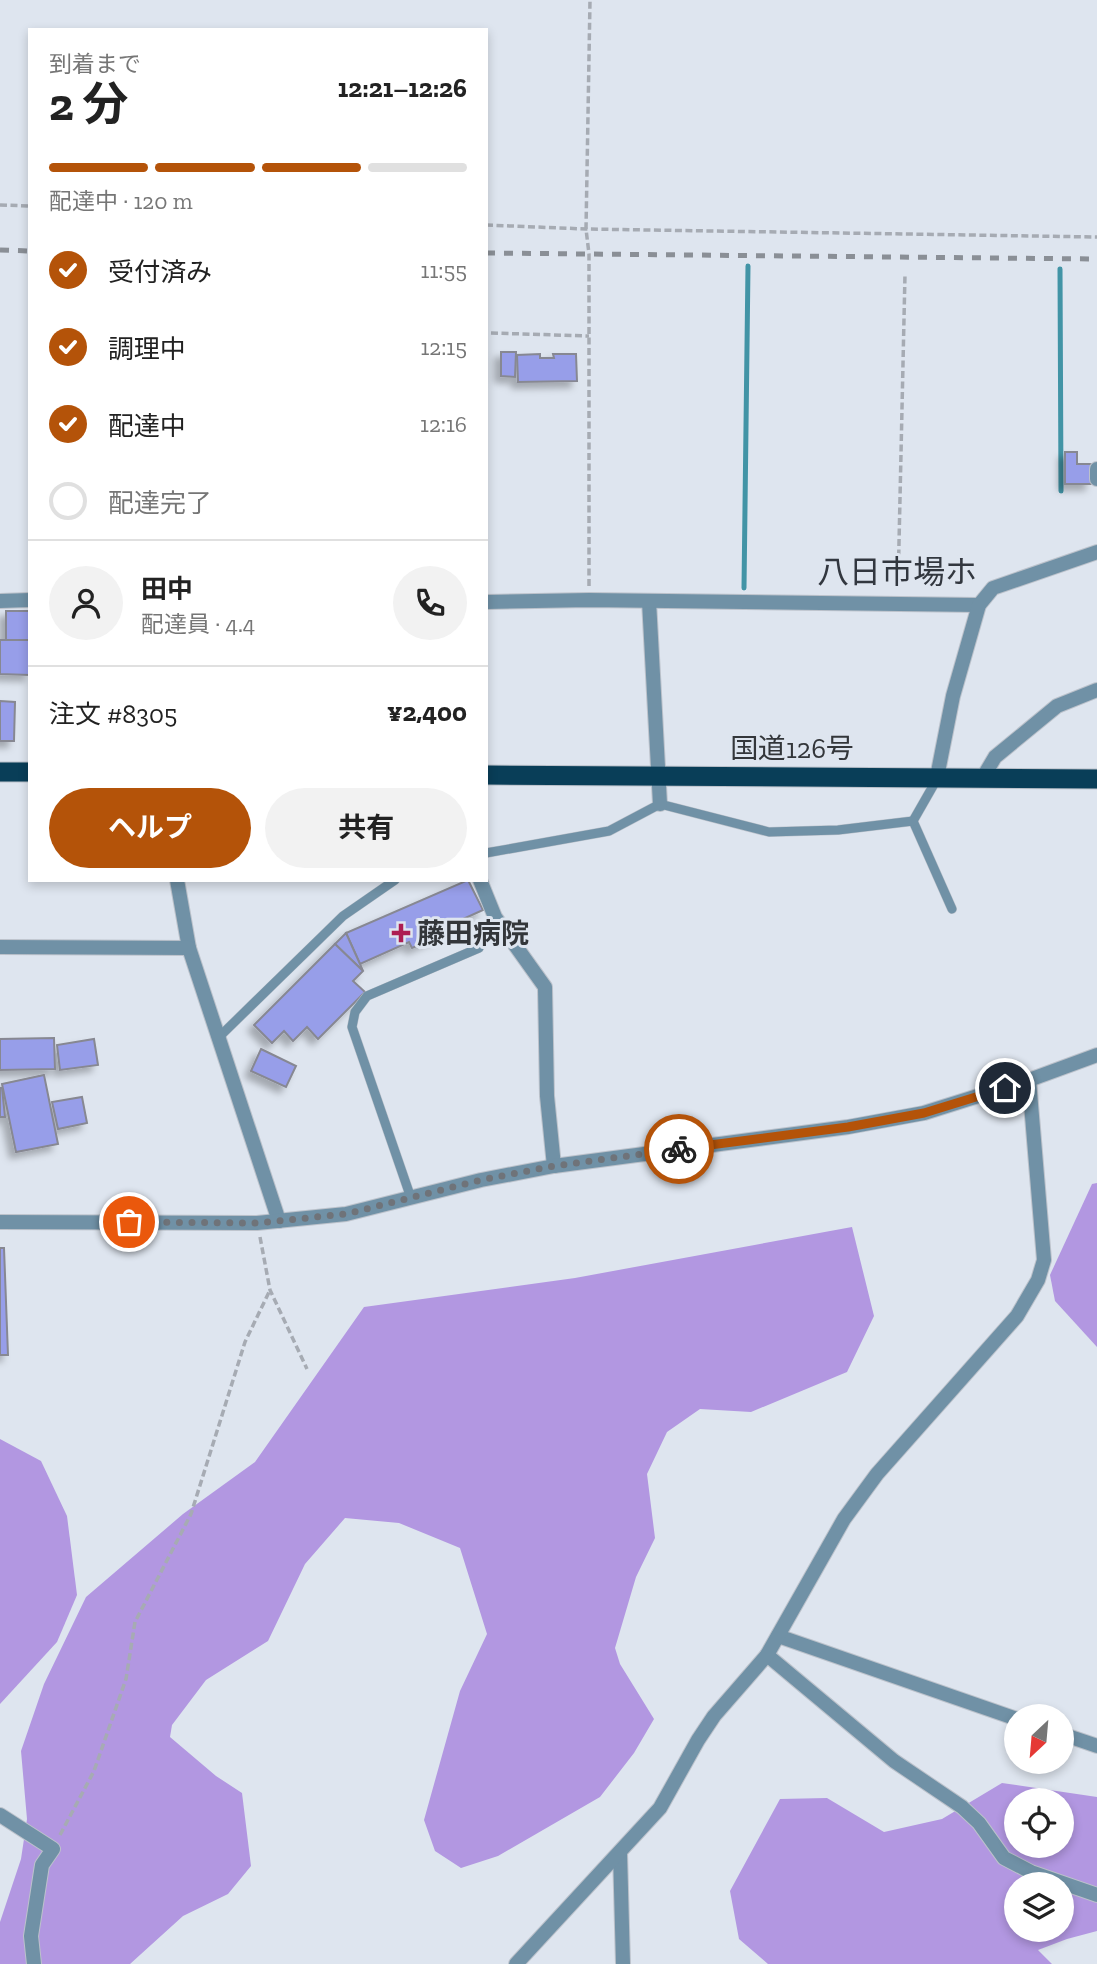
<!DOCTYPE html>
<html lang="ja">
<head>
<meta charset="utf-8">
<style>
  :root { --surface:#fff; --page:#f2f2f2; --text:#222; --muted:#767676; --line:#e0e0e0; --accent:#b45309 }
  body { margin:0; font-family:"Zilla Slab","Noto Sans JP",serif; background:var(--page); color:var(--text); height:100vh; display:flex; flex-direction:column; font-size:26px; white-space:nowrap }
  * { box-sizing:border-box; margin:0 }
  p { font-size:23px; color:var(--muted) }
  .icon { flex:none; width:38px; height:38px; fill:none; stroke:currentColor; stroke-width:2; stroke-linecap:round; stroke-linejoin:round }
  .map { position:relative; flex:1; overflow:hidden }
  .sheet { position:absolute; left:28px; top:28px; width:460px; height:854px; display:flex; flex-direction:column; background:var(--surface); border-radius:0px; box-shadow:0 4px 10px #0003 }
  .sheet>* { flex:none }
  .needle { width:46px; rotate:206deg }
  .tools { position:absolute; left:1004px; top:1704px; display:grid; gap:14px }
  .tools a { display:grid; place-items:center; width:70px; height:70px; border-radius:50%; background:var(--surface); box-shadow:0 4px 10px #0003; font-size:35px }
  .pin { position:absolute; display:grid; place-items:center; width:60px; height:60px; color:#fff; margin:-30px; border:4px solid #fff; border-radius:50%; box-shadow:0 2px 7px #0007 }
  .courier { position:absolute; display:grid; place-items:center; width:70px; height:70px; margin:-35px; border:5px solid #b45309; border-radius:50%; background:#fff; color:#222; box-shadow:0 2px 9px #0007 }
  .headline em { font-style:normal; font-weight:700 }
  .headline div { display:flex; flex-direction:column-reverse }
  .headline { display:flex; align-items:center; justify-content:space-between; height:119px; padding:0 21px }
  h1 { font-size:46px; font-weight:700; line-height:52px }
  .bar { display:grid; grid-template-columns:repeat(4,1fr); gap:10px 7px; align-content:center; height:84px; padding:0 21px }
  .bar i { height:9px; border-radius:5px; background:var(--line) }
  .bar .current { background:var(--accent) }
  .bar p { grid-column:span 4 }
  .line { display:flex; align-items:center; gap:18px; padding:0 21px; border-top:2px solid var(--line) }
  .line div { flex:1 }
  .round { display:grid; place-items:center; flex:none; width:74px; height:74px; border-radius:37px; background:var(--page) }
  ol { padding:0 21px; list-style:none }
  li { display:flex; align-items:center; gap:21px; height:77px }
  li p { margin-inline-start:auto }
  li .icon { padding:7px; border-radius:50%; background:var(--accent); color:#fff; stroke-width:4 }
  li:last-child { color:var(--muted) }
  li i { width:38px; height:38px; border:4px solid var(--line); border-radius:50% }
  .action { display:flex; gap:14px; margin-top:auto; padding:14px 21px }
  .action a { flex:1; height:80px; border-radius:42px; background:var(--accent); color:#fff; font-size:28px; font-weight:700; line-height:80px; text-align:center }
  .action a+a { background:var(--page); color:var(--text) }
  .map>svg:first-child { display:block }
  .forest { fill:#b297e1; fill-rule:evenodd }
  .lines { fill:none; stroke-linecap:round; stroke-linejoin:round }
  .stream { stroke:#4294a6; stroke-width:5 }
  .building { fill:#979ee9; stroke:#878892; stroke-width:2; filter:url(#shadow) }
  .service-casing { stroke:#bcc2cb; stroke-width:10 }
  .minor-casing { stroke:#bcc2cb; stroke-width:16 }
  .tertiary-casing { stroke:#bcc2cb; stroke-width:16 }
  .trunk-casing { stroke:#bcc2cb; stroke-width:21 }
  .path { stroke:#a6abb3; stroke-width:3.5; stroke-dasharray:7 3.5; stroke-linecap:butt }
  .service { stroke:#7091a6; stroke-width:9 }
  .minor { stroke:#7091a6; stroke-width:14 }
  .tertiary { stroke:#7091a6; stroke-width:14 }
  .trunk { stroke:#093e58; stroke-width:19 }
  .rail { stroke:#8a8f96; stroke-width:5; stroke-dasharray:9 9; stroke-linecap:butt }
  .done { stroke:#6f7379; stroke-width:7; stroke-dasharray:0 12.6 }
  .route { stroke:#b45309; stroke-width:9 }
  .poi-dot { fill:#ad1d52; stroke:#dee5ef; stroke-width:2.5 }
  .labels { text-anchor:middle; stroke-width:6; stroke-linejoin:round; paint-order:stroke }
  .street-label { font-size:28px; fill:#33363a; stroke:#dee5ef }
  .poi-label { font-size:28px; font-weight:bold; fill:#33363a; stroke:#dee5ef; text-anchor:start }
  .quarter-label { font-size:32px; fill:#32373f; stroke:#dee5ef }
</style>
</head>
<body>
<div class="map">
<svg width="1097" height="1964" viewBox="0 0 1097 1964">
  <defs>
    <filter id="shadow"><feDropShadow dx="-6" dy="6" stdDeviation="3.5" flood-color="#0004"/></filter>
  </defs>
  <rect width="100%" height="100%" fill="#dee5ef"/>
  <g class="forest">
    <polygon points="1097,1183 1097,1347 1055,1301 1050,1275 1092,1184"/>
    <polygon points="852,1227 874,1316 847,1372 751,1412 700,1409 667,1432 647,1474 655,1538 636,1577 615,1648 620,1664 654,1719 634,1753 600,1797 498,1856 461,1868 435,1851 424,1820 460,1691 487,1634 460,1548 399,1523 345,1518 305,1564 268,1641 206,1680 172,1725 170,1737 216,1776 242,1793 251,1866 228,1894 183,1916 130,1964 0,1964 0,1922 21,1859 27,1819 21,1751 44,1684 86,1597 183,1514 255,1462 364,1307 575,1278"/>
    <polygon points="0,1439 41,1461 67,1516 77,1595 57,1642 0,1704"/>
    <path d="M1002,1783L1097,1797V1931L1067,1939L1038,1950L1052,1964H768L739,1939L730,1891L780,1799L827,1798L884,1832L942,1819ZM1017,1801H1062V1846H1017ZM1017,1885H1062V1930H1017Z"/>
  </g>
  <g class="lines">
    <g class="stream">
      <polyline points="1060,269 1061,491"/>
      <polyline points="744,588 748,266"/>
    </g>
  </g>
  <g class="building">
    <polygon points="501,352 516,352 515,377 501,376"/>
    <polygon points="540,354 540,358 554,358 553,354 576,354 577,381 518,382 517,355"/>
    <polygon points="1065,452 1077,452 1077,464 1091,464 1091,484 1065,484"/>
    <rect x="6" y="611" width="24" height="29"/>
    <polygon points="0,640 30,640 30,675 0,674"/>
    <polygon points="0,701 15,702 14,741 0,741"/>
    <polygon points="468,880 483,910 443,928 445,934 412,948 409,942 360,964 346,933"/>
    <polygon points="346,933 360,964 363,971 335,944"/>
    <polygon points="335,944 363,971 353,981 365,992 318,1039 307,1027 293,1041 284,1031 272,1043 254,1025"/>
    <polygon points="54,1038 55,1069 0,1070 0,1039"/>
    <polygon points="94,1039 98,1065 60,1070 57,1045"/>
    <polygon points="261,1049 296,1066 286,1087 251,1071"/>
    <polygon points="44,1075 58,1144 16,1152 2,1084"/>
    <polygon points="0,1088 2,1088 5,1117 0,1117"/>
    <polygon points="82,1097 87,1123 58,1129 52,1102"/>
    <polygon points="0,1248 4,1248 8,1355 0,1355"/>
  </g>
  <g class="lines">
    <defs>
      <g id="service">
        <polyline points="913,821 952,909"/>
        <polyline points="913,821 937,779"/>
        <polyline points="486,853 609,831 660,804 769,832 838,830 913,821"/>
        <polyline points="218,1038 343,916 395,880"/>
        <polyline points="411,1198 352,1027 355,1012 367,996 479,948"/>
      </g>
      <g id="minor">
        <polyline points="1097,469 1097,479"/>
        <polyline points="0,601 30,600"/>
        <polyline points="649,601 660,804"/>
        <polyline points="486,602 589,600 979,605"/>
        <polyline points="937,777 953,696 979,605 993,588 1097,552"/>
        <polyline points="982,779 995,757 1057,706 1097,690"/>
        <polyline points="177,880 189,948 279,1221"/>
        <polyline points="480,880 495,917 545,987 547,1096 554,1166"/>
        <polyline points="0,947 189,948"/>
        <polyline points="778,1636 1017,1719"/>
        <polyline points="767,1655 894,1761 962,1807 979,1823 1004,1858 1031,1872 1097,1895"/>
        <polyline points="1062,1734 1097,1746"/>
        <polyline points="0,1815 53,1849 42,1865 31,1936 34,1964"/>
        <polyline points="620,1852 623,1964"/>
        <polyline points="516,1964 660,1808 698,1740 714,1716 767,1655 844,1519 877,1474 1017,1316 1038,1280 1044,1260 1029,1080"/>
      </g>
      <polyline id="tertiary" points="0,1222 257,1223 346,1214 481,1180 554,1166 848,1127 924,1113 1029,1080 1097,1055"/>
      <g id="trunk">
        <polyline points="0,772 30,772"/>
        <polyline points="486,775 1097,779"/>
      </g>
    </defs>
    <use href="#service" class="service-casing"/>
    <use href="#minor" class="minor-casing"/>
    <use href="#tertiary" class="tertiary-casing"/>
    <use href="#trunk" class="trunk-casing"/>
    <g class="path">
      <polyline points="0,205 30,206"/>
      <polyline points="486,225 586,229 1097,237"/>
      <polyline points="491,333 589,336"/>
      <polyline points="589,586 589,254 586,229 590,0"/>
      <polyline points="898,588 905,274"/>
      <polyline points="260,1237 270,1290 307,1369"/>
      <polyline points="60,1835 94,1771 126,1679 135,1622 191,1514 245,1342 270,1290"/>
    </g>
    <use href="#service" class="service"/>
    <use href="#minor" class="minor"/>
    <use href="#tertiary" class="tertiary"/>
    <use href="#trunk" class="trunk"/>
    <g class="rail">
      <polyline points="0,250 30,251"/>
      <polyline points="486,253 1097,259"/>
    </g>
  </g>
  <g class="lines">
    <polyline class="done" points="129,1222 257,1223 346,1214 481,1180 554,1166 679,1149"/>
    <polyline class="route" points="679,1149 848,1127 924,1113 1005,1088"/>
  </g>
  <path class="poi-dot" d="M397.5 922.5h7v7h7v7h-7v7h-7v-7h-7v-7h7z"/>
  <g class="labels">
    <g class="street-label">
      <text x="792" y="758">国道126号</text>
    </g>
    <g class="poi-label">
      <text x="417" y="943">藤田病院</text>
    </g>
    <g class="quarter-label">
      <text x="897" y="583">八日市場ホ</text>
    </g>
  </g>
</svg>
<div class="tools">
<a><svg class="needle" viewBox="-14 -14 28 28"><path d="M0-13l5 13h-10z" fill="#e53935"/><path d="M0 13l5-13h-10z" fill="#767676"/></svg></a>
<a><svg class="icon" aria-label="locate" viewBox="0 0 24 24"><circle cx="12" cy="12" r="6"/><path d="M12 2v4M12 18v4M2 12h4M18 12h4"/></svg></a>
<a><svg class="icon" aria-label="layers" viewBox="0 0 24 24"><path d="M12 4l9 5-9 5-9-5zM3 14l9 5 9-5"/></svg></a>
</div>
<div class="pin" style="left:129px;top:1222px;background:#ea580c"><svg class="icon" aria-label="bag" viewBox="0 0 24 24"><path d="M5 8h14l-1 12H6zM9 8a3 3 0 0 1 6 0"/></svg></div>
<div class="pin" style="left:1005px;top:1088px;background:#1f2937"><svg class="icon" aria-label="home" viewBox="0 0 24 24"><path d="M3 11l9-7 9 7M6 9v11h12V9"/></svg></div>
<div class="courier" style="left:679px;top:1149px"><svg class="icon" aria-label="bike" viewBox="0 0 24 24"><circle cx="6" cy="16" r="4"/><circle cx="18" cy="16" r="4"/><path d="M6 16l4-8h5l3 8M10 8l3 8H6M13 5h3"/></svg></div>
<section class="sheet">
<div class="headline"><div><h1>2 分</h1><p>到着まで</p></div><em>12:21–12:26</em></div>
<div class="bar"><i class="current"></i><i class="current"></i><i class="current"></i><i></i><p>配達中 · 120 m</p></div>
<ol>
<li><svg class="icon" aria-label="check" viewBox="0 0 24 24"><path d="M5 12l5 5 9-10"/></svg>受付済み<p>11:55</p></li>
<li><svg class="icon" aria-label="check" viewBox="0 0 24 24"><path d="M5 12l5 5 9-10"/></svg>調理中<p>12:15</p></li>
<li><svg class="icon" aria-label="check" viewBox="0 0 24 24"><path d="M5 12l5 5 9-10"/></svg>配達中<p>12:16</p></li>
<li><i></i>配達完了</li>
</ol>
<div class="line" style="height:126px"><a class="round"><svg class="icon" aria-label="person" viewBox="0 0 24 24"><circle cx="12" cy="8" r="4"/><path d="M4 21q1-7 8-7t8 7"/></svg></a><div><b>田中</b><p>配達員 · 4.4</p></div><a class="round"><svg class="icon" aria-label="phone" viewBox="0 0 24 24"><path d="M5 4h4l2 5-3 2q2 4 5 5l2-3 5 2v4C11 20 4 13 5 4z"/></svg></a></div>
<div class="line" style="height:91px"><div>注文 #8305</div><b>¥2,400</b></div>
<div class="action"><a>ヘルプ</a><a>共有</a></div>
</section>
</div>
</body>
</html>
